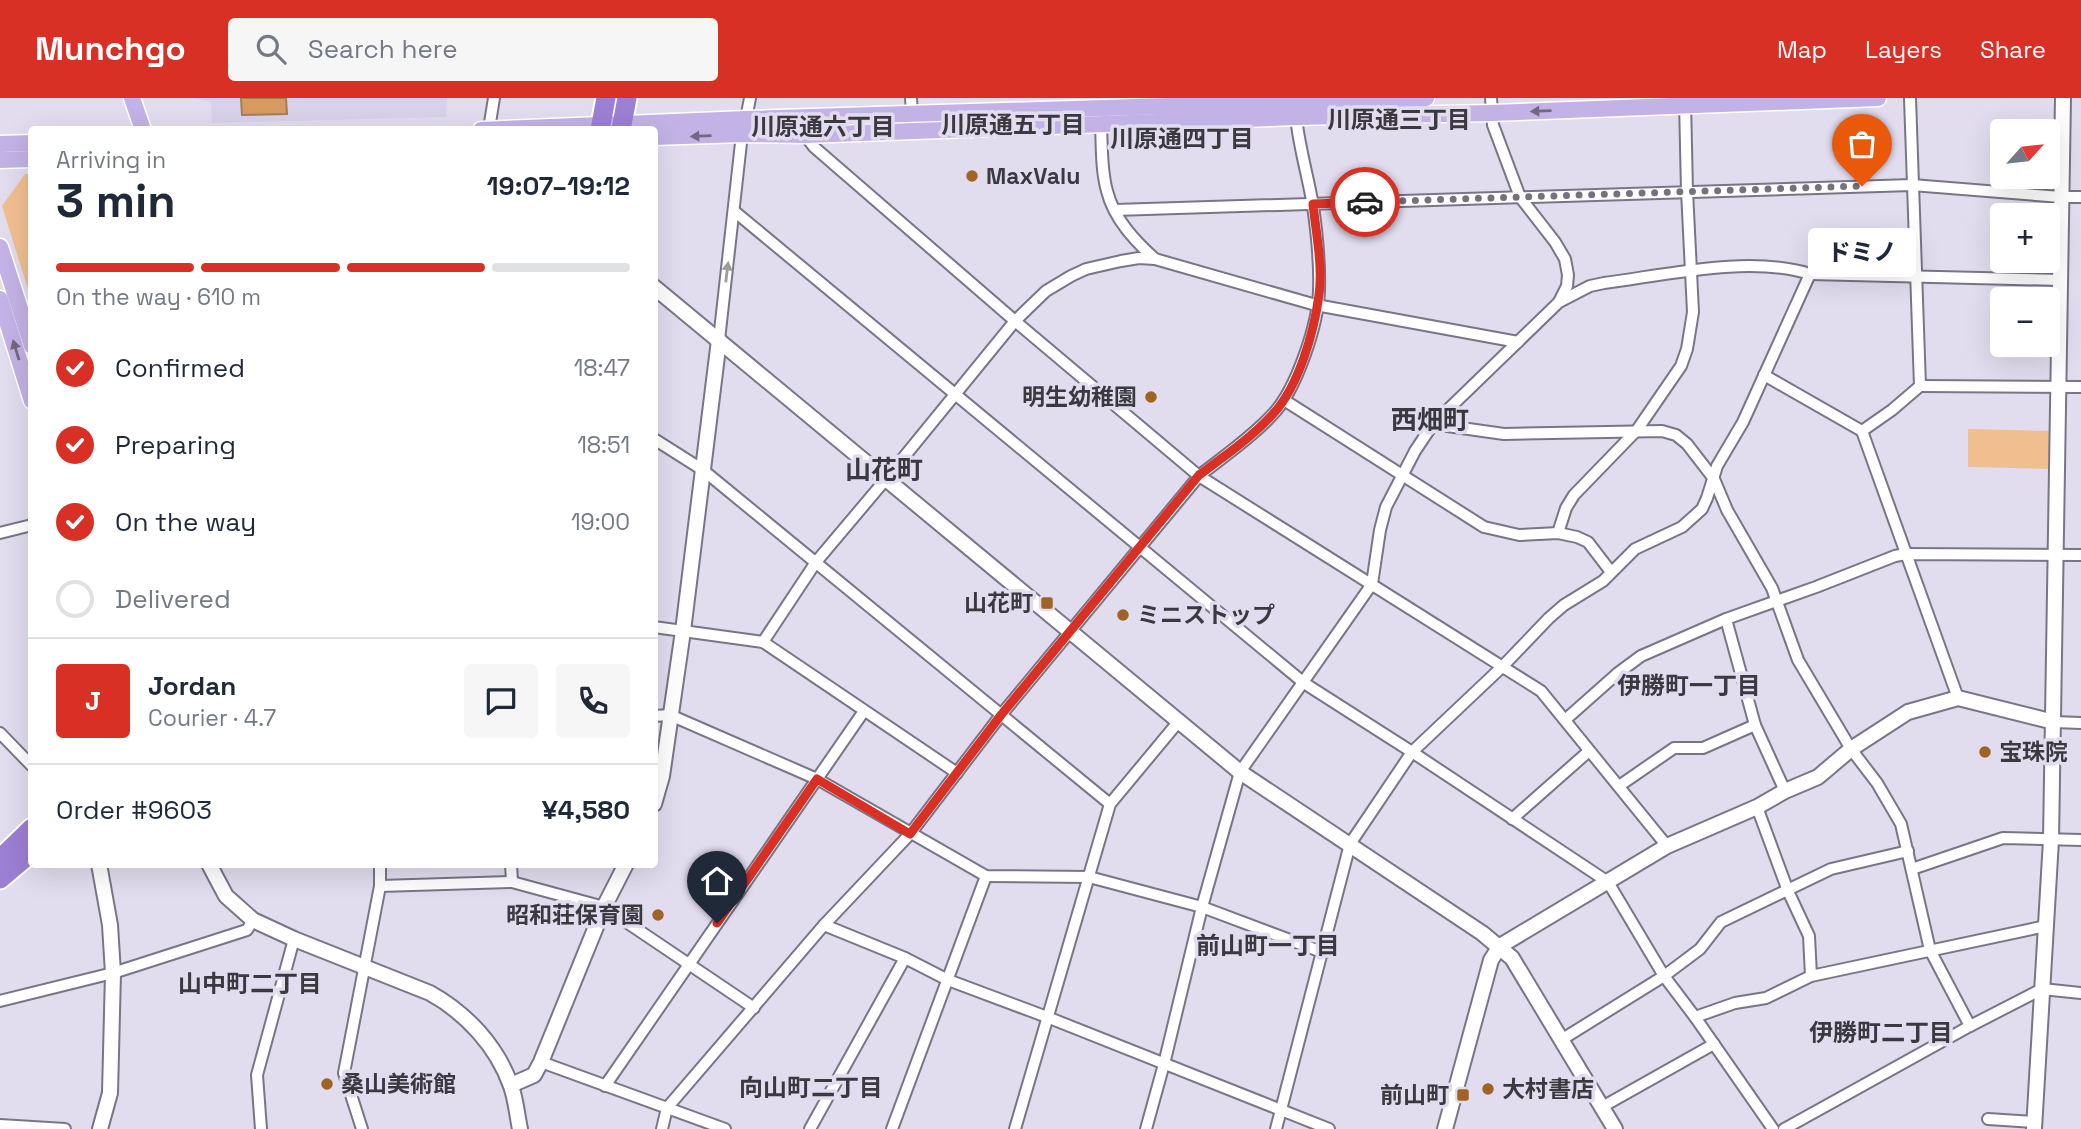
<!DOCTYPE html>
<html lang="en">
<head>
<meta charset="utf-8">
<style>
  :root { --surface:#fff; --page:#f6f6f7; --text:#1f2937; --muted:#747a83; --line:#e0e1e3; --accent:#d93025 }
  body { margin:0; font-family:"Space Grotesk","Noto Sans JP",sans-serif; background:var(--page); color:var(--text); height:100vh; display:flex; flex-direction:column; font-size:26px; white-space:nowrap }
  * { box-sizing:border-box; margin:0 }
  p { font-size:23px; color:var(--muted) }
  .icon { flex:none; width:38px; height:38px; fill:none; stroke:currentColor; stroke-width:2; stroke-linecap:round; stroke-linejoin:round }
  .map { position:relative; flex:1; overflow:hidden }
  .sheet { position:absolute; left:28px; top:28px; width:630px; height:742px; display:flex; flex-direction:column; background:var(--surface); border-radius:7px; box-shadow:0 7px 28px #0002 }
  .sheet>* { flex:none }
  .needle { width:46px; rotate:63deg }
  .controls { position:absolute; left:1990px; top:21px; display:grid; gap:14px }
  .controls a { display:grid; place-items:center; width:70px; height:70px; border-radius:7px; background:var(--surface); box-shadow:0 7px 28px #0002; font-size:35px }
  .pin { position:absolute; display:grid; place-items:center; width:60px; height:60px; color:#fff; margin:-72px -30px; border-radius:50% 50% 50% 0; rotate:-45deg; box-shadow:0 0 7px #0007 }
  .pin .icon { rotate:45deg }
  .courier { position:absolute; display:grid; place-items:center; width:70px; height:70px; margin:-35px; border:5px solid #d93025; border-radius:50%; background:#fff; color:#222; box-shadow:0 2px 9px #0007 }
  .bubble { position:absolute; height:49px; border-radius:7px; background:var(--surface); box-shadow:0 7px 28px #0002; font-size:23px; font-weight:800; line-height:49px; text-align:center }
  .head em { font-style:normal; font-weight:800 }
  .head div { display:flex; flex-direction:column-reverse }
  .head { display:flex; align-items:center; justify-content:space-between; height:119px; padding:0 28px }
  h1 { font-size:46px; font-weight:800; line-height:52px }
  .bar { display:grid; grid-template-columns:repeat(4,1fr); gap:10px 7px; align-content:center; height:84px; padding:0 28px }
  .bar i { height:9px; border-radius:5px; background:var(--line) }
  .bar .current { background:var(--accent) }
  .bar p { grid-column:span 4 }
  .line { display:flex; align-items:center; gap:18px; padding:0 28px; border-top:2px solid var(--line) }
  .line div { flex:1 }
  .round { display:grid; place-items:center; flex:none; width:74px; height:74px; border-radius:7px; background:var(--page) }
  ol { padding:0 28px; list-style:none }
  li { display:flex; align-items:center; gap:21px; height:77px }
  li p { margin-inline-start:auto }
  li .icon { padding:7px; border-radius:50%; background:var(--accent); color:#fff; stroke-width:4 }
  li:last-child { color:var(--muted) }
  li i { width:38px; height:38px; border:4px solid var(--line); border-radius:50% }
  header { display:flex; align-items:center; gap:42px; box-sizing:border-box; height:98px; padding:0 35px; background:var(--accent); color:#fff }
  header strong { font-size:33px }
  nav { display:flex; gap:38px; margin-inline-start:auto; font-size:24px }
  .search { width:490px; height:63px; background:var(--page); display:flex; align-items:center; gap:18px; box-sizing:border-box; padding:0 24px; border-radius:7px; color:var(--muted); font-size:26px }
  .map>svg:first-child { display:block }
  .built { fill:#d8d1ea }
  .green { fill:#f1be90 }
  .water { fill:#d79a60; stroke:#a87d56; stroke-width:2 }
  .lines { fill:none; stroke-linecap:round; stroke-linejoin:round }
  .street-casing { stroke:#7a7586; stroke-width:14 }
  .secondary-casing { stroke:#7a7586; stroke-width:18 }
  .primary-casing { stroke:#fff; stroke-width:19 }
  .highway-casing { stroke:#fff; stroke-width:23 }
  .street { stroke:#fff; stroke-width:10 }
  .secondary { stroke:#fff; stroke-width:14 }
  .primary { stroke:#c3b2e5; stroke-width:16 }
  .highway { stroke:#9b7fd3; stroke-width:19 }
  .oneway { fill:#716982 }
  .oneway2 { fill:#9d9ca0 }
  .done { stroke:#75727d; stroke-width:7; stroke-dasharray:0 12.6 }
  .route { stroke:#d93025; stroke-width:9 }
  .poi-dot { fill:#9f6425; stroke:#e1ddef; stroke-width:2.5 }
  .labels { text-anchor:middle; stroke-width:7; stroke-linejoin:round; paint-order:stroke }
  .poi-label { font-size:23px; font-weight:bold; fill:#3b3940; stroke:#e1ddef; text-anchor:start }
  .neighbourhood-label { font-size:24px; font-weight:bold; fill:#3b3940; stroke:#e1ddef }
  .quarter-label { font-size:26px; font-weight:bold; fill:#3b3940; stroke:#e1ddef }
</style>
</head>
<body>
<header>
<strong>Munchgo</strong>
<div class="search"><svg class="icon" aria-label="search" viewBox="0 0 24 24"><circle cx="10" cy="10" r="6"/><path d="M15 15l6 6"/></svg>Search here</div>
<nav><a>Map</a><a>Layers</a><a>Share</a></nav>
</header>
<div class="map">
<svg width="2081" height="1031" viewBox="0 0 2081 1031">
  <rect width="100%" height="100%" fill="#e1ddef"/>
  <polygon class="built" points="196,0 447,0 446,19 212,25 211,4"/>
  <g class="green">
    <polygon points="25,76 31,76 31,201 2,108"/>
    <polygon points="1968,331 2051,333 2050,371 1968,369"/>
  </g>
  <polygon class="water" points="241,0 286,0 287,16 242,17"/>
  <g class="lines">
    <defs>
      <g id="street">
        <polyline points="911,0 913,33"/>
        <polyline points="1491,0 1493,27 1520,99 1555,144 1565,161 1568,177 1567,188 1559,204"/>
        <polyline points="746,21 750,0"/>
        <path d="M1101,26C1102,48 1101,72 1107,93C1114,121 1135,143 1155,161"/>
        <polyline points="489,31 494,0"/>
        <polyline points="805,37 814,49 1015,223 1199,378 1541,593 1667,748"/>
        <polyline points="1115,112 1912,87 2061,99 2081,99"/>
        <polyline points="734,113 1304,585 1412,654 1608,784 1664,878 1695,919 1773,1031"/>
        <polyline points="719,242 742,36"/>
        <polyline points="1764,277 1862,333 1958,600"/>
        <polyline points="1920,288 2081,289"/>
        <polyline points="1284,302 1484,429 1519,437 1558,435 1577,439 1588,444 1611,474"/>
        <polyline points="1433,326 1504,336 1662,333 1676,337 1687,346 1714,381 1727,412 1772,490 1798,562 1851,651 1877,685 1901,726 1930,852 1970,928"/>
        <polyline points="1862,333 1892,312 1920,288 1910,0"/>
        <polyline points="654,341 703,372 1110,706"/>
        <polyline points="0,435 32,427"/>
        <polyline points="1558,435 1566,410 1574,397 1637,332 1681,268 1687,251 1693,214 1687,93 1685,3"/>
        <polyline points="1726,521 1755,627 1785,693"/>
        <polyline points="654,529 763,544 957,675"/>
        <polyline points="763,544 816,464 886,381 1015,223 1046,193 1071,178 1086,171 1121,163 1139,160 1155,161 1316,207 1518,244"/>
        <polyline points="654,618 670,617 817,681 986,778 1089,779 1202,809 1322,854"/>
        <polyline points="1565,622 1618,575 1641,558 1726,521 1816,489 1895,458 1906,456 2081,457"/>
        <polyline points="2054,624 2081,625"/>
        <polyline points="0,635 32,668"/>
        <polyline points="1619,688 1674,650 1703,650 1755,627"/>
        <polyline points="1757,709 1788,793 1809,838 1811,878"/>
        <polyline points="1512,721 1589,653"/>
        <polyline points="511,766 512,784"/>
        <polyline points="1912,771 2003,740 2081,742"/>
        <polyline points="380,788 512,784 604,809 754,910"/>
        <polyline points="824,827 905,860 948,882 1047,919 1329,1031"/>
        <polyline points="0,903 113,875 247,832 253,822"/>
        <polyline points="1695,919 1735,905 1766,900 1811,878 2046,828"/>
        <polyline points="1561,942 1664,878 1700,851 1721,824 1831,771 1908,753"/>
        <polyline points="541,964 725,1031"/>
        <polyline points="605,988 864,613"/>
        <polyline points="1602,1009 1714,946"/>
        <polyline points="1988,1021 2034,1024"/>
        <polyline points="0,1027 65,1031"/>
        <polyline points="261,1031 257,977 294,841"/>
        <polyline points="362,1031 344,975 380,788 380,766"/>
        <path d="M662,1031L667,1010L824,827L910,736L1001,617L1199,378C1224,358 1251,340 1273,316C1296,292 1318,227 1319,193C1320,165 1317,136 1313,108C1308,78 1299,49 1296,19"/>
        <polyline points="810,1031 905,860"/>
        <polyline points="892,1031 986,778"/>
        <polyline points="1015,1031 1110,706 1179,623"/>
        <path d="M1146,1031L1164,966L1202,809L1240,674L1372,486L1380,432L1386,409L1415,353L1433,326L1559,204L1590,188L1604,185C1666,177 1750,157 1810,176L2060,182"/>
        <polyline points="1276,1031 1350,746 1412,654 1503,568 1549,520 1564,507 1603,483 1635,451 1682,429 1702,411 1707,400 1717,368 1743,324 1810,176"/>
        <polyline points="1784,1031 1970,928 2042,891 2081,895"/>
      </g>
      <g id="secondary">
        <polyline points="654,189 1240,674 1482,835 1512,860 1615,1031"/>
        <polyline points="654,706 662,678 683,533 719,242"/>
        <polyline points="99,766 110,827 113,875 110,995 100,1031"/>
        <path d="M209,766L226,798L253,822L294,841L430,895C466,915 497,948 511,988C516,1002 517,1017 520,1031"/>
        <polyline points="511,987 534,977 541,964 604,809 626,766"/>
        <polyline points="1445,1031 1491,862 1500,848 1667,748 1757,709 1785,693 1818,679 1851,651 1908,614 1958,600 2054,624"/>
        <polyline points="2034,1031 2051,742 2063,0"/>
      </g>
      <g id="primary">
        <polyline points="132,0 143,32"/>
        <polyline points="481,32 746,21 1426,0"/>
        <polyline points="654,39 742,36 805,37 1296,19 1492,15 1878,0"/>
        <polyline points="0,46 32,45"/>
        <polyline points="0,62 32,61"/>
        <polyline points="0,149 32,248"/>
        <polyline points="0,201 32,303"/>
      </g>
      <g id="highway">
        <polyline points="600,32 606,0"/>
        <polyline points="621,32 627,0"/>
        <polyline points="0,761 32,730"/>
        <polyline points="0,781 32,754"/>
      </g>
    </defs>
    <use href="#street" class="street-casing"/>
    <use href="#secondary" class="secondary-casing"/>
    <use href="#primary" class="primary-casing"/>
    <use href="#highway" class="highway-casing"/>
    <use href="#street" class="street"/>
    <use href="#secondary" class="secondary"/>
    <use href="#primary" class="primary"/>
    <use href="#highway" class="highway"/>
  </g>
  <defs><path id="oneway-solid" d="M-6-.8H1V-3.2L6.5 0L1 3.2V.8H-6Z" transform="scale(1.75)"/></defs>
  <g class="oneway">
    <use href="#oneway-solid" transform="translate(1541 13) rotate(178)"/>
    <use href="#oneway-solid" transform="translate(701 38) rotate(178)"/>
    <use href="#oneway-solid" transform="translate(16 252) rotate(-107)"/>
  </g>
  <use class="oneway2" href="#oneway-solid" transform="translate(727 174) rotate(-83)"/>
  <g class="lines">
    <polyline class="done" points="1365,104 1862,88"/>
    <path class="route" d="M717,825L817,681L910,736L1001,617L1199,377C1225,358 1251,340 1273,316C1299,288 1314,234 1319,197C1323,168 1316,135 1313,106L1365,104"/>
  </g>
  <g class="poi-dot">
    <circle cx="972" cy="78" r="7"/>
    <circle cx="1151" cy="299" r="7"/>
    <rect x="1040" y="498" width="14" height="14" rx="3.5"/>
    <circle cx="1123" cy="517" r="7"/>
    <circle cx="1985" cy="654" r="7"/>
    <circle cx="658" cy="817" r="7"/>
    <circle cx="327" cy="986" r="7"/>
    <circle cx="1488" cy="991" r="7"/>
    <rect x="1456" y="990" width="14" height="14" rx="3.5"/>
  </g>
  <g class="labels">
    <g class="poi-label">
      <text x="986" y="86">MaxValu</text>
      <text x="1137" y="307" text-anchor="end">明生幼稚園</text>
      <text x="1033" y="513" text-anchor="end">山花町</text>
      <text x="1137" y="525">ミニストップ</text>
      <text x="1999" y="662">宝珠院</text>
      <text x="644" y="825" text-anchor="end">昭和荘保育園</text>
      <text x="341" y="994">桑山美術館</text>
      <text x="1502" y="999">大村書店</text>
      <text x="1449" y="1005" text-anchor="end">前山町</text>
    </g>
    <g class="neighbourhood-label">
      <text x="1399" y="30">川原通三丁目</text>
      <text x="1013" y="35">川原通五丁目</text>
      <text x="823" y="37">川原通六丁目</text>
      <text x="1182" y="49">川原通四丁目</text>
      <text x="1689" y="596">伊勝町一丁目</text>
      <text x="1268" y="856">前山町一丁目</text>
      <text x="250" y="894">山中町二丁目</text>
      <text x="1881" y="943">伊勝町二丁目</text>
      <text x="811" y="998">向山町二丁目</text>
    </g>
    <g class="quarter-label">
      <text x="1430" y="331">西畑町</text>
      <text x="884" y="381">山花町</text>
    </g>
  </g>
</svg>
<div class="controls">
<a><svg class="needle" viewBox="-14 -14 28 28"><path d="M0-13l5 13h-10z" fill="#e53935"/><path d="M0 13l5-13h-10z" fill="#747a83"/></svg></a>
<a>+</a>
<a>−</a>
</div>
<div class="pin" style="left:1862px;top:88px;background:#ea580c"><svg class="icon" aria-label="bag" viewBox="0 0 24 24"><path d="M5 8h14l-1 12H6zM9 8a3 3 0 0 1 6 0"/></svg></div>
<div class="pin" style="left:717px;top:825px;background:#1f2937"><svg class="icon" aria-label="home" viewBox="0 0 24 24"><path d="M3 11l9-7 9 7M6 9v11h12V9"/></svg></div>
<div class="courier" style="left:1365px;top:104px"><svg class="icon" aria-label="car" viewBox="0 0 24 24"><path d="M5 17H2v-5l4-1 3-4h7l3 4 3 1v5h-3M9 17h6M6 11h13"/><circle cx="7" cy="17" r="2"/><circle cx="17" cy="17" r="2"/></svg></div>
<div class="bubble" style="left:1808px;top:130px;width:108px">ドミノ</div>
<section class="sheet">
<div class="head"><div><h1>3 min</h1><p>Arriving in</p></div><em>19:07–19:12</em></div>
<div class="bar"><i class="current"></i><i class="current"></i><i class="current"></i><i></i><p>On the way · 610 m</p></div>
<ol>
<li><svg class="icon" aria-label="check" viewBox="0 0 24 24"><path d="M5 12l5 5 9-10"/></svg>Confirmed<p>18:47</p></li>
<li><svg class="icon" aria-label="check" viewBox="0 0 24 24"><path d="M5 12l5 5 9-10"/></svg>Preparing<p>18:51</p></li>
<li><svg class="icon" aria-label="check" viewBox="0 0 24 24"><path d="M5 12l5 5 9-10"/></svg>On the way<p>19:00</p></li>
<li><i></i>Delivered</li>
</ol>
<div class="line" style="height:126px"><b class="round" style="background:var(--accent);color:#fff">J</b><div><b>Jordan</b><p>Courier · 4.7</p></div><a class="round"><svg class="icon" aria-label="chat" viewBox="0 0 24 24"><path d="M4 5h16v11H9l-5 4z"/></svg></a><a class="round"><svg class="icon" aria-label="phone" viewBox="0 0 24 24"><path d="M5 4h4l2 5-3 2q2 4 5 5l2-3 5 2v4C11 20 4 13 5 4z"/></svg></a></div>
<div class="line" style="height:91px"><div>Order #9603</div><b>¥4,580</b></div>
</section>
</div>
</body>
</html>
